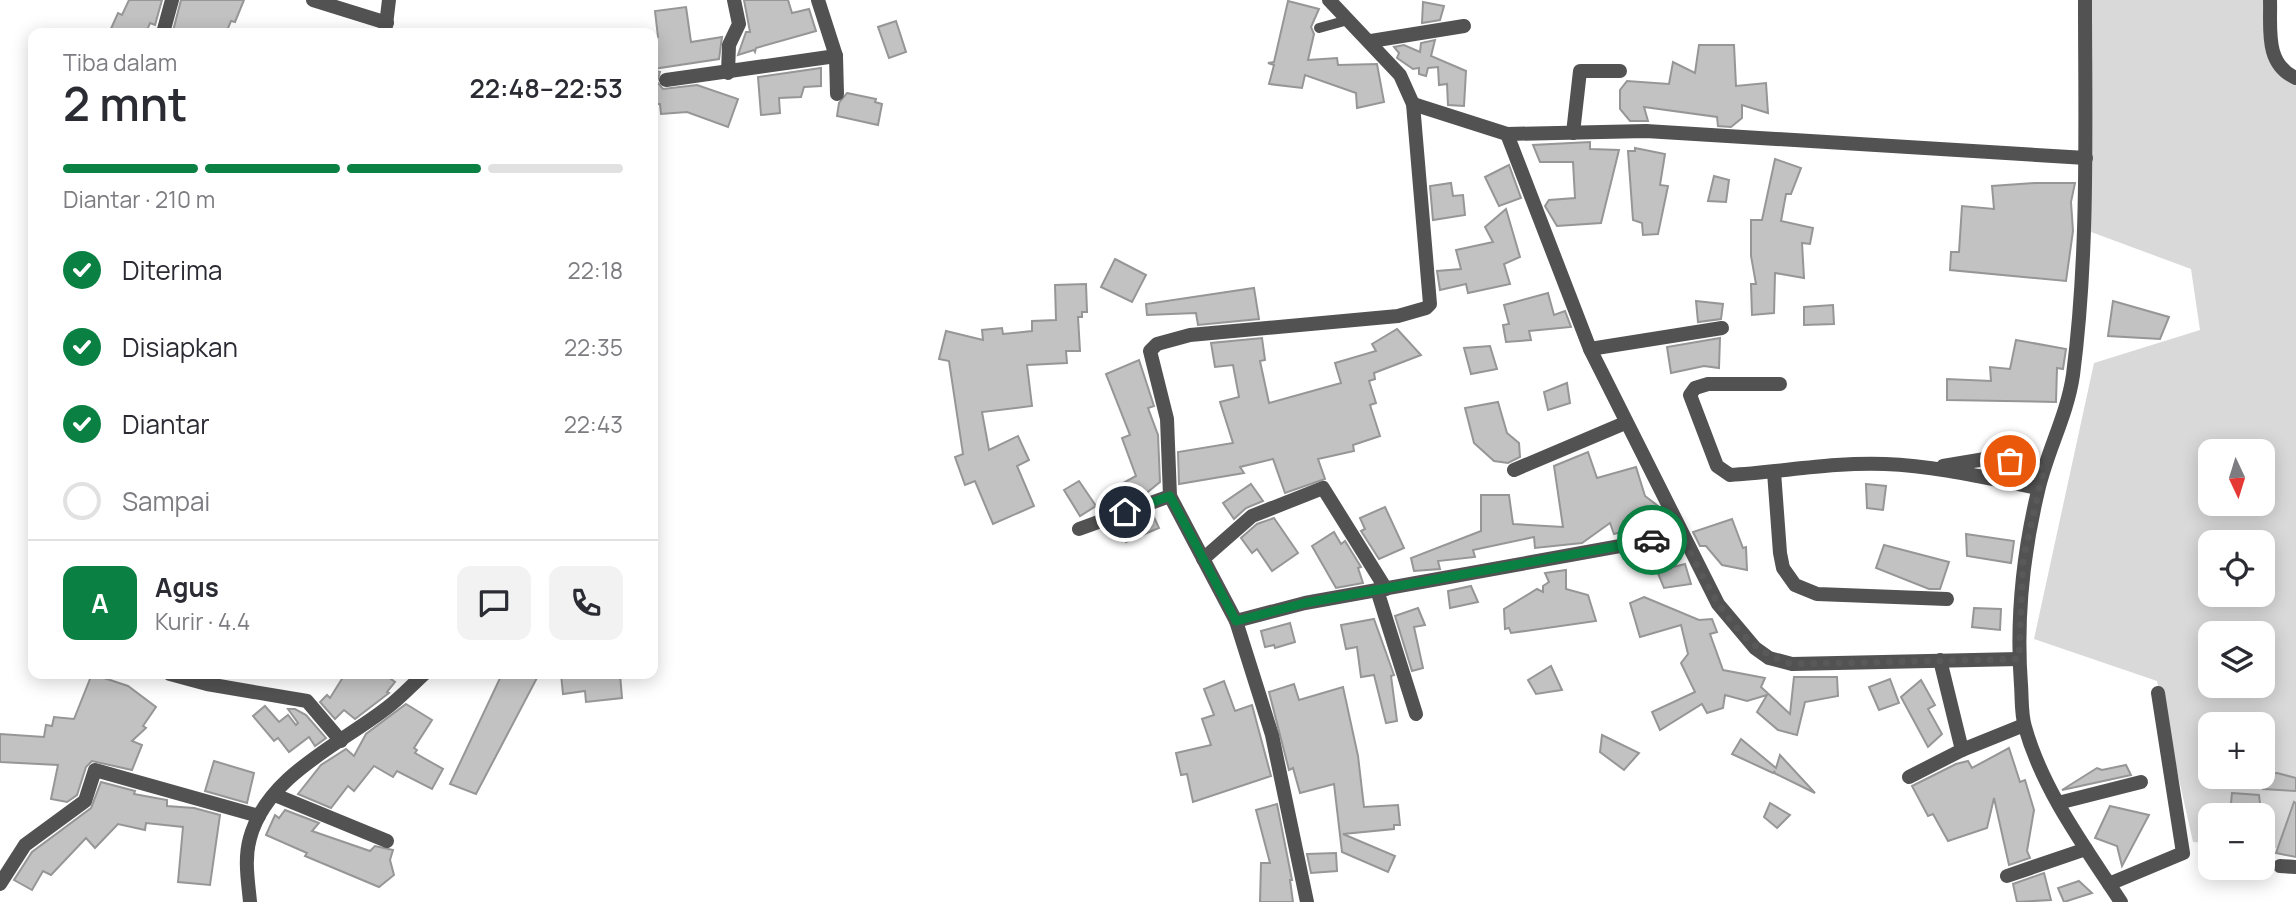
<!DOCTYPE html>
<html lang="id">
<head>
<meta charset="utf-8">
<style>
  :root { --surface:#fff; --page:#f2f2f3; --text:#2b2b33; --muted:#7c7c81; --line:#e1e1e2; --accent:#0b8043 }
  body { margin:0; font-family:Manrope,sans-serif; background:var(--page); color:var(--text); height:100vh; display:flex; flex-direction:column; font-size:26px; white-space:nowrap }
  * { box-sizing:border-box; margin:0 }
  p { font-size:23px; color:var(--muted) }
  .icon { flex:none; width:38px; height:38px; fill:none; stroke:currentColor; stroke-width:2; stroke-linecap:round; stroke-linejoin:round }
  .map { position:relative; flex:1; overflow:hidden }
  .sheet { position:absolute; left:28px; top:28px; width:630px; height:651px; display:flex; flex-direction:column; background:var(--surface); border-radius:14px; box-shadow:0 4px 18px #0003 }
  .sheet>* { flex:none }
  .needle { width:46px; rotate:176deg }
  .controls { position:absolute; left:2198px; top:439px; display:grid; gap:14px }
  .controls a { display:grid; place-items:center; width:77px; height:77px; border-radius:14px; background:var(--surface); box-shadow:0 4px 18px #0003; font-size:35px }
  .pin { position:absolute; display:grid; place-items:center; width:60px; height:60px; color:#fff; margin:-30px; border:4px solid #fff; border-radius:50%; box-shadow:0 2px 7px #0007 }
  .courier { position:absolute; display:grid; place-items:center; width:70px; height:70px; margin:-35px; border:5px solid #0b8043; border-radius:50%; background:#fff; color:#222; box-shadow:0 2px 9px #0007 }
  .head em { font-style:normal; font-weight:600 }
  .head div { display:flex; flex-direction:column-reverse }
  .head { display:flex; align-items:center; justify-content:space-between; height:119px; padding:0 35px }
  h1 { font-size:46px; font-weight:600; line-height:52px }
  .bar { display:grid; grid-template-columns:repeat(4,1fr); gap:10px 7px; align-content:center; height:84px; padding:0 35px }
  .bar i { height:9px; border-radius:5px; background:var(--line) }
  .bar .current { background:var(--accent) }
  .bar p { grid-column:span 4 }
  .line { display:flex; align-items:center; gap:18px; padding:0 35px; border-top:2px solid var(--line) }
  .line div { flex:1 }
  .round { display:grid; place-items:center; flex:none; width:74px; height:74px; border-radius:14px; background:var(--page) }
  ol { padding:0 35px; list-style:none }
  li { display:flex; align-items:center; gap:21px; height:77px }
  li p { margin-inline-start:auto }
  li .icon { padding:7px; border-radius:50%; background:var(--accent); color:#fff; stroke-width:4 }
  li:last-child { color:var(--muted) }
  li i { width:38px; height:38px; border:4px solid var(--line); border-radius:50% }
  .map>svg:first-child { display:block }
  .green { fill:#d9d9d9; fill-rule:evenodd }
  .building { fill:#c2c2c2; stroke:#969696; stroke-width:2 }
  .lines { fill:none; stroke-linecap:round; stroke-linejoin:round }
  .service { stroke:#525252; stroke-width:10 }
  .minor { stroke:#525252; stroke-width:14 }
  .done { stroke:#595959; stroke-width:7; stroke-dasharray:0 12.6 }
  .route { stroke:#0b8043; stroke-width:9 }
</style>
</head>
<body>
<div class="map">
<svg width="2296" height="902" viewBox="0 0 2296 902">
  <rect width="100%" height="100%" fill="#fff"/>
  <path class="green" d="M2086,0H2268V37L2296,83V850L2263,847V816H2210V843L2193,842L2157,681L2034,639L2094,363L2200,330L2191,269L2083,229ZM2210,452H2263V504H2210ZM2210,542H2263V595H2210ZM2210,634H2263V686H2210ZM2210,724H2263V777H2210Z"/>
  <g class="building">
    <polygon points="129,0 162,0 155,25 150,23 146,33 109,33 118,13 122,15"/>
    <polygon points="181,0 244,0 235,22 231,21 226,33 178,33 173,31"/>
    <polygon points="744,0 788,0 792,13 809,9 816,31 756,48 755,52 754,50 738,55 746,32 750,32"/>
    <polygon points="1288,1 1319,9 1311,27 1314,34 1308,60 1337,58 1338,65 1377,64 1384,102 1357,108 1356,93 1305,75 1302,88 1269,84 1274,65 1268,63 1274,62"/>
    <polygon points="1423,2 1444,6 1440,20 1422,23"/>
    <polygon points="686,7 691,42 722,37 719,59 653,69 653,37 658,37 655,11"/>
    <polygon points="896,21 906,52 889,58 878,27"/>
    <polygon points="1435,40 1431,56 1466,71 1464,106 1448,105 1447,84 1439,85 1438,67 1428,68 1426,76 1419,74 1419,68 1413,69 1397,58 1399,53 1394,47 1404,45 1420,52 1421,43"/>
    <polygon points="1699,45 1734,45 1736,86 1766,83 1768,113 1742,105 1742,118 1731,127 1718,126 1717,117 1644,107 1648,121 1630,121 1620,109 1620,90 1627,81 1669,84 1673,62 1695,73"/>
    <polygon points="821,68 821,86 804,87 801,97 779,98 780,113 761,115 758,77"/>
    <polygon points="653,70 660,72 657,82 663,89 697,85 738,99 728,127 687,112 661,114 660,104 653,104"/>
    <polygon points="847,93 876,99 875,102 882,104 878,125 837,116 839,103"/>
    <polygon points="1590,142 1590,149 1619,150 1601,223 1557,226 1545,206 1549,200 1575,198 1573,162 1540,162 1533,145"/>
    <polygon points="1635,148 1665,154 1660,185 1668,186 1658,234 1643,235 1642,223 1633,220 1628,151 1635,151"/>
    <polygon points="1775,159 1801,168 1791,194 1786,194 1781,221 1813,228 1810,244 1802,243 1804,278 1775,273 1774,313 1752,315 1751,284 1756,284 1751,256 1751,220 1762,220"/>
    <polygon points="1509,165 1521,198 1499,206 1485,177"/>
    <polygon points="1714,176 1729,180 1726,202 1708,201"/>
    <polygon points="1451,183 1453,196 1463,195 1465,215 1433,220 1430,186"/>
    <polygon points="2035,183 2075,183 2071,202 2073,231 2066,281 1950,270 1951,252 1959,252 1962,206 1994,209 1992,186"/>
    <polygon points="1506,209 1520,257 1504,264 1510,284 1468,293 1466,284 1440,290 1437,271 1461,269 1456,250 1493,242 1485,227"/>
    <polygon points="1115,259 1146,275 1132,302 1101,287"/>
    <polygon points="1086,284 1087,312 1082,312 1082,317 1078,317 1080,351 1066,351 1067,363 1027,365 1032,406 982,412 989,450 1018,436 1029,460 1017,466 1034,506 993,524 975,481 965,485 955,457 963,454 949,361 939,359 946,331 983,340 982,330 1002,328 1003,334 1032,331 1032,321 1056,320 1055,285"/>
    <polygon points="1254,288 1259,319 1198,325 1196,313 1147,315 1146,304"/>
    <polygon points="1548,293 1554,315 1565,311 1571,327 1529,331 1531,340 1506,342 1503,325 1509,324 1504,305"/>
    <polygon points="1696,301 1723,304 1721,319 1698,322"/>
    <polygon points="2113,301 2169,317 2160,339 2108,336"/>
    <polygon points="1833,305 1834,324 1804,325 1804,307"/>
    <polygon points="1397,329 1421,355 1374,373 1375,379 1369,381 1376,403 1370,405 1380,436 1353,445 1354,451 1318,459 1325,479 1285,493 1273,459 1240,467 1244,473 1179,484 1178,452 1233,443 1220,402 1239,397 1233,365 1215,367 1211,343 1262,338 1265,360 1260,361 1269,403 1341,383 1335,363 1376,351 1372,344"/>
    <polygon points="1720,338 1719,368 1704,366 1671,373 1667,347"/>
    <polygon points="2016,340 2066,349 2063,369 2057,368 2056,402 1947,400 1947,379 1991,381 1990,367 2010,369"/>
    <polygon points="1490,346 1497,369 1471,374 1464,348"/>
    <polygon points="1139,360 1154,406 1148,408 1158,435 1160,482 1144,495 1111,507 1105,493 1136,476 1122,438 1130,435 1106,374"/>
    <polygon points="1567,383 1570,403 1548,410 1544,392"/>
    <polygon points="1498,402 1507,433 1519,443 1520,457 1508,463 1494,461 1474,443 1465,408"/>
    <polygon points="1588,452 1597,478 1636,467 1645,496 1658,506 1667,525 1651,530 1648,525 1614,534 1610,523 1582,543 1535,548 1534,537 1473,550 1475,557 1438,561 1440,569 1414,571 1411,558 1481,531 1481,495 1509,495 1513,524 1563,527 1554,466"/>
    <polygon points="1079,481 1096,506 1080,516 1064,490"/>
    <polygon points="1251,484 1263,501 1246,508 1234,519 1223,503"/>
    <polygon points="1866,484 1886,486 1883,510 1867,508"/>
    <polygon points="1385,507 1404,548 1379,559 1361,531 1365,529 1360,518"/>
    <polygon points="1152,513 1159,528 1126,542 1119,525"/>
    <polygon points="1274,518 1298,553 1272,571 1257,549 1252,553 1241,538 1257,524"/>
    <polygon points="1732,519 1743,548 1746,547 1747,570 1722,565 1706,546 1700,546 1693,532"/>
    <polygon points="1334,532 1341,544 1345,541 1361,567 1358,568 1363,583 1336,588 1312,546"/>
    <polygon points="1966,534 2014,541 2011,563 1967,556"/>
    <polygon points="1884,545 1949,562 1940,589 1929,589 1876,568"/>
    <polygon points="1685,564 1691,584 1664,588 1657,571"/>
    <polygon points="1566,570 1566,589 1588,595 1596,621 1511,633 1509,628 1505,629 1504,609 1537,589 1543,592 1543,586 1549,582 1545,573"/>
    <polygon points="1471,586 1478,602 1450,608 1448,591"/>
    <polygon points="1644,597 1699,620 1712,619 1717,632 1710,634 1723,670 1765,678 1761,687 1790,714 1794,677 1837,677 1838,696 1805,702 1797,735 1778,730 1757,712 1767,695 1747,701 1725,695 1723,708 1707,713 1702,704 1660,730 1652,712 1695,692 1681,663 1688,654 1681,625 1640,637 1630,603"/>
    <polygon points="1418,608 1425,625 1414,627 1423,668 1412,671 1395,616"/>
    <polygon points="1974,608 2001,609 2000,630 1972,627"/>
    <polygon points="1374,619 1394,675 1391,676 1397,721 1386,723 1374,675 1361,677 1357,647 1346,649 1341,625"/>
    <polygon points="1290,623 1295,642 1275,648 1274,645 1265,647 1261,631"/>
    <polygon points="1551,666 1562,690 1536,694 1528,680"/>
    <polygon points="92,674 128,686 156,707 143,726 146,728 132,741 142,745 132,770 92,761 86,767 77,795 67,802 51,799 58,765 0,762 0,734 44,737 46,725 52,726 54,717 74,719"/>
    <polygon points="345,674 384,674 395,682 387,692 389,693 355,719 344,710 335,719 320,702 327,695 330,698"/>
    <polygon points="502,674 539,674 476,794 450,784"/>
    <polygon points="561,674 620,674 622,698 586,702 585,691 563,694"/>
    <polygon points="1890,679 1899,703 1879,710 1869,687"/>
    <polygon points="1921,680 1935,705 1928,709 1942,734 1928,747 1901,697"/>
    <polygon points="1224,681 1235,711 1252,705 1271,776 1193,802 1187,774 1181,775 1176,753 1211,745 1202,719 1214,715 1204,689"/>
    <polygon points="1294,684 1299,700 1343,687 1358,756 1364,807 1398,805 1400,825 1394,825 1394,829 1343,834 1395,856 1388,872 1342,852 1334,784 1300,793 1293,768 1289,770 1269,692"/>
    <polygon points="406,704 432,720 414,748 417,750 415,753 443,769 432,789 397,771 393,777 374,766 354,791 348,786 331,808 298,794 321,765 346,749 354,756 366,734"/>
    <polygon points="265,706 279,722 288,715 296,725 298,723 288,709 295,709 306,715 326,738 315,746 309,737 289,752 278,738 274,741 253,716"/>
    <polygon points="1602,735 1639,753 1624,770 1600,752"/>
    <polygon points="1741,739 1776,768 1780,755 1815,793 1774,773 1775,771 1773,773 1732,754"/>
    <polygon points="2009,748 2020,782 2025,780 2034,810 2027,851 2030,858 2009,865 1994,798 1987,828 1948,841 1933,814 1928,816 1912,786 1956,764 1968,761 1972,768"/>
    <polygon points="214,761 254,773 247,803 205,791"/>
    <polygon points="2126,765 2131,775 2062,790 2097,768 2102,770"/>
    <polygon points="2277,773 2296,778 2296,791 2263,789 2263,774"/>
    <polygon points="101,782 135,791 134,794 167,800 167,806 194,808 220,815 210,885 178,882 183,827 146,823 145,830 118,824 95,848 86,838 51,875 43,871 32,890 14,880 32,852 91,808"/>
    <polygon points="2232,793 2259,795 2261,813 2230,814"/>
    <polygon points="2294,802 2296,803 2296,857 2276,853"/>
    <polygon points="1770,803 1790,815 1777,828 1764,817"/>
    <polygon points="1277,804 1292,880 1290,880 1293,902 1260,902 1261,863 1270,863 1256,810"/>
    <polygon points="2110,806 2149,815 2122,866 2117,846 2095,838"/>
    <polygon points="285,810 319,823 312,831 370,851 375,846 393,850 390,860 394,875 379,887 305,856 307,853 266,835 275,815 279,818"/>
    <polygon points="1336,853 1337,871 1311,873 1307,854"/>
    <polygon points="2044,873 2051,900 2017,902 2013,884"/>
    <polygon points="2079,881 2092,893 2064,902 2058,888"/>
  </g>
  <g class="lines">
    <polyline class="service" points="1319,28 1348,20"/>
    <g class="minor">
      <polyline points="313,0 387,23"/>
      <polyline points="818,0 836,56 837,94"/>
      <polyline points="1329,0 1400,75 1413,104 1430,304 1426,308 1398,316 1190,335 1157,344 1150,351 1167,419 1170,496 1236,621 1305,603 1681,535"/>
      <path d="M2085,0C2085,125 2089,251 2073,375C2067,416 2047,451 2038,491C2023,554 2016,619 2021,685C2022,698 2021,714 2025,727C2043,791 2085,847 2121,902"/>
      <path d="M2270,0C2271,28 2264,64 2296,78"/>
      <polyline points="163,33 172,0"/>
      <polyline points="385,33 389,0"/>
      <polyline points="1371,41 1464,26"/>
      <polyline points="728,73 729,45 739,24 734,0"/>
      <polyline points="666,80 836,56"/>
      <polyline points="1413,104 1507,134"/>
      <polyline points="1573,133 1580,71 1620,71"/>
      <polyline points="1590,349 1722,328"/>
      <path d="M1780,384H1708L1695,388L1690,395L1717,466L1730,475C1782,472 1833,462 1885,464C1937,466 1987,478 2038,488"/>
      <polyline points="1943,466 1985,459 2044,468"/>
      <polyline points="1514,470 1625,423"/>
      <polyline points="1774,472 1780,553 1783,568 1795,585 1817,594 1947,599"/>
      <polyline points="1079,529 1170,496"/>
      <polyline points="1203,559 1252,516 1323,488 1386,589"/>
      <polyline points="1377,590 1416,714"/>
      <polyline points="1236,621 1272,735 1307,902"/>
      <polyline points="2019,659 1792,664 1769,658 1755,648 1718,604 1590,349 1507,134 1646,131 2086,158"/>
      <polyline points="1940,660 1962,750"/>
      <polyline points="170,674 207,684 307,701 341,741"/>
      <polyline points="1909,777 1962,750 2024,725"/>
      <polyline points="275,795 387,841"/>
      <polyline points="2058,803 2141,782"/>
      <polyline points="2280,866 2296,867"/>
      <polyline points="2007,876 2086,849"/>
      <polyline points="0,884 25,845 85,801 95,770 259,816"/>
      <polyline points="2109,884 2183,853 2158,693"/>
      <path d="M250,902C248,880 244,859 250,838C267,775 341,744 388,707C401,697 412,685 424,674"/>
    </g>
  </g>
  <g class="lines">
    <path class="done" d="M1652,540L1681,535C1708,585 1733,648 1792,664L2019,659L2023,561L2044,468L2010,461"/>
    <polyline class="route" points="1125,512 1170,496 1236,621 1305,603 1652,540"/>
  </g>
</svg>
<div class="controls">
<a><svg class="needle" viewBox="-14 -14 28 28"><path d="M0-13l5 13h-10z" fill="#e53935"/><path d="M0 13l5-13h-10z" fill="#7c7c81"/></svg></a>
<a><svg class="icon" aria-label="locate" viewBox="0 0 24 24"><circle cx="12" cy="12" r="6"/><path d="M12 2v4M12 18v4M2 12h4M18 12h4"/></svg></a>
<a><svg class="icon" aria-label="layers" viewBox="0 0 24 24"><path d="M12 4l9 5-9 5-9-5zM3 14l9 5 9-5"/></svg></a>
<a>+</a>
<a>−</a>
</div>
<div class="pin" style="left:2010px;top:461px;background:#ea580c"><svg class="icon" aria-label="bag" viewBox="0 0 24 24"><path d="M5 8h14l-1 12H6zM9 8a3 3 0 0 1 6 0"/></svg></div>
<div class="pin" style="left:1125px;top:512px;background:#1f2937"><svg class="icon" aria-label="home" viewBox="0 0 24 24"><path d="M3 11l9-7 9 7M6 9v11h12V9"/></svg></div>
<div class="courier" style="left:1652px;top:540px"><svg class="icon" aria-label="car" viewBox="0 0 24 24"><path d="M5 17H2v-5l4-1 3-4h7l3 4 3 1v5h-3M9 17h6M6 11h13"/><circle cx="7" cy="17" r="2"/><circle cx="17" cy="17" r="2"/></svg></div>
<section class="sheet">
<div class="head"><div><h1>2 mnt</h1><p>Tiba dalam</p></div><em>22:48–22:53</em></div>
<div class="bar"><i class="current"></i><i class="current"></i><i class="current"></i><i></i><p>Diantar · 210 m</p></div>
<ol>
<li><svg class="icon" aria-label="check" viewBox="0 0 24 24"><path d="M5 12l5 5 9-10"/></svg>Diterima<p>22:18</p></li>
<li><svg class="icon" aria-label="check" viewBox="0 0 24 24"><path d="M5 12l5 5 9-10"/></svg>Disiapkan<p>22:35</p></li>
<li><svg class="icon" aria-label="check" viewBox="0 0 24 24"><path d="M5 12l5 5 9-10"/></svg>Diantar<p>22:43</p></li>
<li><i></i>Sampai</li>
</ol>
<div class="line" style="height:126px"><b class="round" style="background:var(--accent);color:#fff">A</b><div><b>Agus</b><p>Kurir · 4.4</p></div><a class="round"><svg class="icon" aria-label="chat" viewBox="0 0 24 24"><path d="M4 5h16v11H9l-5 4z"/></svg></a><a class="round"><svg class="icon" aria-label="phone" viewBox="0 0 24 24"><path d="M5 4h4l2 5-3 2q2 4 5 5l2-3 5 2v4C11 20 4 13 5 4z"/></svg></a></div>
</section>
</div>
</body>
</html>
